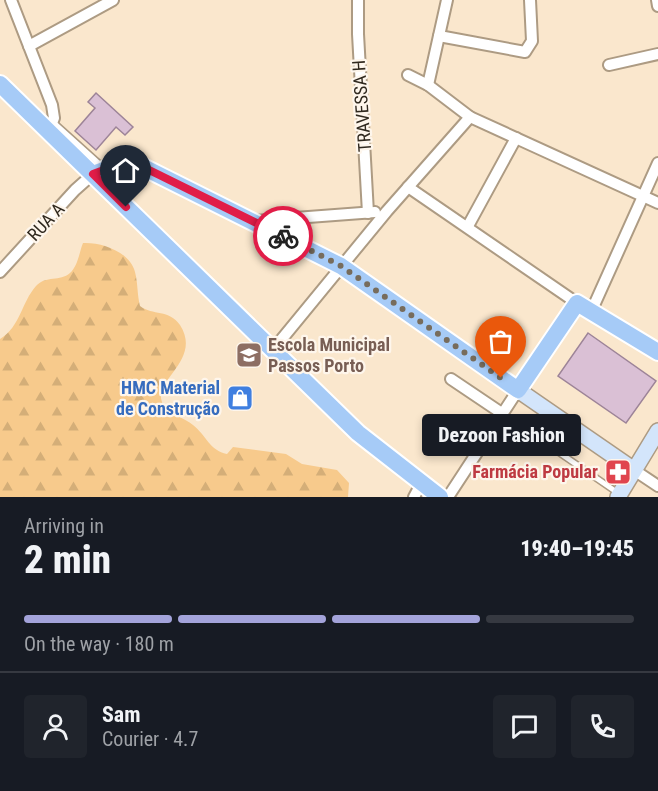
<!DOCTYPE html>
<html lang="en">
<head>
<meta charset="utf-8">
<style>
  :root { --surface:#171b24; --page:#20242c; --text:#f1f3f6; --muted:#9ea1a6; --line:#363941; --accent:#a3a3da }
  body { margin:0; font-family:"Roboto Condensed",sans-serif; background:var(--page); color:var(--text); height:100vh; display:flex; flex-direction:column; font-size:22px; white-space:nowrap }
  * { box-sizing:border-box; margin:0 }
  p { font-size:20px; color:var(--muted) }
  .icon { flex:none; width:33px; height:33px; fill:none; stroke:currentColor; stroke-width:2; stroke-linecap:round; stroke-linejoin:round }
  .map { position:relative; height:497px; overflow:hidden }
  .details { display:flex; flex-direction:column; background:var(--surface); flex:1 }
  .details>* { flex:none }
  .pin { position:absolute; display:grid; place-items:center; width:51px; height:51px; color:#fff; margin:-62px -26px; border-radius:50% 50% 50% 0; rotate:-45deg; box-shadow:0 0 6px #0007 }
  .pin .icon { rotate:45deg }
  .courier { position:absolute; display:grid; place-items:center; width:60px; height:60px; margin:-30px; border:4px solid #e11d48; border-radius:50%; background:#fff; color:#222; box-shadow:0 2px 8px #0007 }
  .bubble { position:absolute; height:42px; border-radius:6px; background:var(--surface); box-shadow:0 3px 9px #0003; font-size:20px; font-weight:800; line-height:42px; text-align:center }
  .headline em { font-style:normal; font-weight:800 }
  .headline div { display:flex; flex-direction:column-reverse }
  .headline { display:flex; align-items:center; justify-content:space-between; height:102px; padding:0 24px }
  h1 { font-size:39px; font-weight:800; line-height:45px }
  .bar { display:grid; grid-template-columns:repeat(4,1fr); gap:9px 6px; align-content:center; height:72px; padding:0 24px }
  .bar i { height:8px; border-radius:4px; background:var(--line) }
  .bar .active { background:var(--accent) }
  .bar p { grid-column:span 4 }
  .line { display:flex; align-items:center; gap:15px; padding:0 24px; border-top:2px solid var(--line) }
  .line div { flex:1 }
  .round { display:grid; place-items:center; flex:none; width:63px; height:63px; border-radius:6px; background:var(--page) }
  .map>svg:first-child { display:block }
  .forest { fill:url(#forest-firs) }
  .building { fill:#dac0d5; stroke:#9d8498; stroke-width:1.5 }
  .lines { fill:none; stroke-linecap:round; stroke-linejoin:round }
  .lane-casing { stroke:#ad9b83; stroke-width:8 }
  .street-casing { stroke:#ad9b83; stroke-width:14 }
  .secondary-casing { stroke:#ad9b83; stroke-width:18 }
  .primary-casing { stroke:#fff; stroke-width:20 }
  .lane { stroke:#fff; stroke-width:5 }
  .street { stroke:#fff; stroke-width:10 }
  .secondary { stroke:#d3e5fb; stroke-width:15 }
  .primary { stroke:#a6cbf7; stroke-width:16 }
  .done { stroke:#776c5c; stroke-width:6; stroke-dasharray:0 10.8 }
  .route { stroke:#e11d48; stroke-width:8 }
  .labels { text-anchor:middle; stroke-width:4.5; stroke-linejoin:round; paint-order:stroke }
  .street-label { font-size:18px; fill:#30291f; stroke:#fef6ec }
  .education-label { font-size:18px; font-weight:bold; fill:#785e54; stroke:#fef6ec; text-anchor:start }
  .shop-label { font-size:18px; font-weight:bold; fill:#366cbe; stroke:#fef6ec; text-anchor:end }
  .health-label { font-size:18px; font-weight:bold; fill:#be3a42; stroke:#fef6ec; text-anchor:end }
</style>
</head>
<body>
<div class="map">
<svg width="658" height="497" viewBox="0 0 658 497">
  <defs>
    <pattern id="forest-firs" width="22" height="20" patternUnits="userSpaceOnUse" patternTransform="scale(1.5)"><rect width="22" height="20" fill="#f7ca8c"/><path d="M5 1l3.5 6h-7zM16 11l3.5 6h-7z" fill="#d4ae78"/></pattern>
  </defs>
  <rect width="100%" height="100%" fill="#fae7cd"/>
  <path class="forest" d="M83,243C102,242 130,252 135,272C138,283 137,295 140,306C153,316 169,309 180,325C203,361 150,381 163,404C169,414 185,418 193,425C206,435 210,451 227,454L233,447L286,454L302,464L337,470L349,483L348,497H0V339C21,326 21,303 36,286C46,275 60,282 70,273C78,266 79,253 83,243Z"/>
  <g class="building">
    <polygon points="96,93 133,127 125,135 116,127 96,150 75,131 95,108 88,102"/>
    <polygon points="588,333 656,381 626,423 558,376"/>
  </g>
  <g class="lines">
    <defs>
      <g id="lane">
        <polyline points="53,122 103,167"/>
        <polyline points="503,414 618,493"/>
      </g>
      <g id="street">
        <polyline points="11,0 52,105 54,118 49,131"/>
        <polyline points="358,0 358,34 368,213"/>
        <polyline points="657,0 658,6"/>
        <polyline points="439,36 525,52 532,41 530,0"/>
        <polyline points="29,46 113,0"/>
        <polyline points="609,65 658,54"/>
        <polyline points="408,75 428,85 470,117 658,203"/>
        <polyline points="428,85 447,0"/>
        <polyline points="408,187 577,303"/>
        <polyline points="255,221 375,212"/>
        <polyline points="468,226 516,138"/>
        <polyline points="0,272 75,190 93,174"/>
        <polyline points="591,312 658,163"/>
        <polyline points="272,351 387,211 470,117"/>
        <polyline points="451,379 503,414"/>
        <polyline points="634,470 658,486"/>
        <polyline points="414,497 421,484"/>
        <polyline points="448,497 518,390"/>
      </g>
      <g id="secondary">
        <polyline points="518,390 634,470"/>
        <polyline points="618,497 658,431"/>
      </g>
      <g id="primary">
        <polyline points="0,84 358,433 440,497"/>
        <polyline points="93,174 120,164 137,164 341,266 518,390 577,303 658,352"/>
      </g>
    </defs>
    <use href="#lane" class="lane-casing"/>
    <use href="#street" class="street-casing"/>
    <use href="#secondary" class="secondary-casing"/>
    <use href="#primary" class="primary-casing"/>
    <use href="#lane" class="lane"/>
    <use href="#street" class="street"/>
    <use href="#secondary" class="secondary"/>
    <use href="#primary" class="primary"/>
  </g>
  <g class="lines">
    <polyline class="done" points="283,236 341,266 501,378"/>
    <polyline class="route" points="126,207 93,174 120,164 137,164 283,236"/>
  </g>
  <defs>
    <symbol id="school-square" viewBox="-11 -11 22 22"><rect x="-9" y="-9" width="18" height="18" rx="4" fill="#8d6e63" stroke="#fef6ec"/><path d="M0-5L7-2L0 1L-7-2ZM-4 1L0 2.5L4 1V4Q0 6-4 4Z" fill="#fff"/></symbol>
    <symbol id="shop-square" viewBox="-11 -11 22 22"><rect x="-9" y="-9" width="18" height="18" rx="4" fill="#3f7fe0" stroke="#fef6ec"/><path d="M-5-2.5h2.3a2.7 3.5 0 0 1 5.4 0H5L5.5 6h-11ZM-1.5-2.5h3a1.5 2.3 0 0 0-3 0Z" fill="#fff"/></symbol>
    <symbol id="pharmacy-square" viewBox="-11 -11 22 22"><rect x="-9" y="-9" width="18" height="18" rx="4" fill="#e0444e" stroke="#fef6ec"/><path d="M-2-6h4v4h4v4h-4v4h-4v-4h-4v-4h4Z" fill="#fff"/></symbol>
  </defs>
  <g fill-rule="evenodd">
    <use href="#school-square" x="234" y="340" width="30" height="30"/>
    <use href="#shop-square" x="225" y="383" width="30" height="30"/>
    <use href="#pharmacy-square" x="603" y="457" width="30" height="30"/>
  </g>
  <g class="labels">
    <g class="street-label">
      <text transform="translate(362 106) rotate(-94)" y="6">TRAVESSA H</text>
      <text transform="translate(46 222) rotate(-47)" y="6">RUA A</text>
    </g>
    <g class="education-label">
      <text x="268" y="351">Escola Municipal<tspan x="268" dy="21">Passos Porto</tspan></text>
    </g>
    <g class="shop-label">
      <text x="220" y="394">HMC Material<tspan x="220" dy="21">de Construção</tspan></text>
    </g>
    <g class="health-label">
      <text x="598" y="478">Farmácia Popular</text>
    </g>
  </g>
</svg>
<div class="pin" style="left:501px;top:378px;background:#ea580c"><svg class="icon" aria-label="bag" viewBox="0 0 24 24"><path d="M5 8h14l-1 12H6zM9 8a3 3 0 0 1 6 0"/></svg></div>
<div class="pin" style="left:126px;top:207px;background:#1f2937"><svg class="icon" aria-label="home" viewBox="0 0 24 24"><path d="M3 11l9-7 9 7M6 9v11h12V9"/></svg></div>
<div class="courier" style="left:283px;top:236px"><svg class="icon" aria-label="bike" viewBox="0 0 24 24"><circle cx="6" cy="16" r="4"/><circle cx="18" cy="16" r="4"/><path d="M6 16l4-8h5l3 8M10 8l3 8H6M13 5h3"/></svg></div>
<div class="bubble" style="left:422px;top:414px;width:159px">Dezoon Fashion</div>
</div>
<section class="details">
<div class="headline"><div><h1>2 min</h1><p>Arriving in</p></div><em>19:40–19:45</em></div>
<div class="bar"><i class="active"></i><i class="active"></i><i class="active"></i><i></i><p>On the way · 180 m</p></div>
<div class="line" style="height:108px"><a class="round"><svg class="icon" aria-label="person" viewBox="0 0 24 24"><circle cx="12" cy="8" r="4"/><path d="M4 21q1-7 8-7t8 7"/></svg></a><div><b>Sam</b><p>Courier · 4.7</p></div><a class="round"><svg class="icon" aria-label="chat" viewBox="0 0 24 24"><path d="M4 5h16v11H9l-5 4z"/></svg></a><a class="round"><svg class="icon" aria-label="phone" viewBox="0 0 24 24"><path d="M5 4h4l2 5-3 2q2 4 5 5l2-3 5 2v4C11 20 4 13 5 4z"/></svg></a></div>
</section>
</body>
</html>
